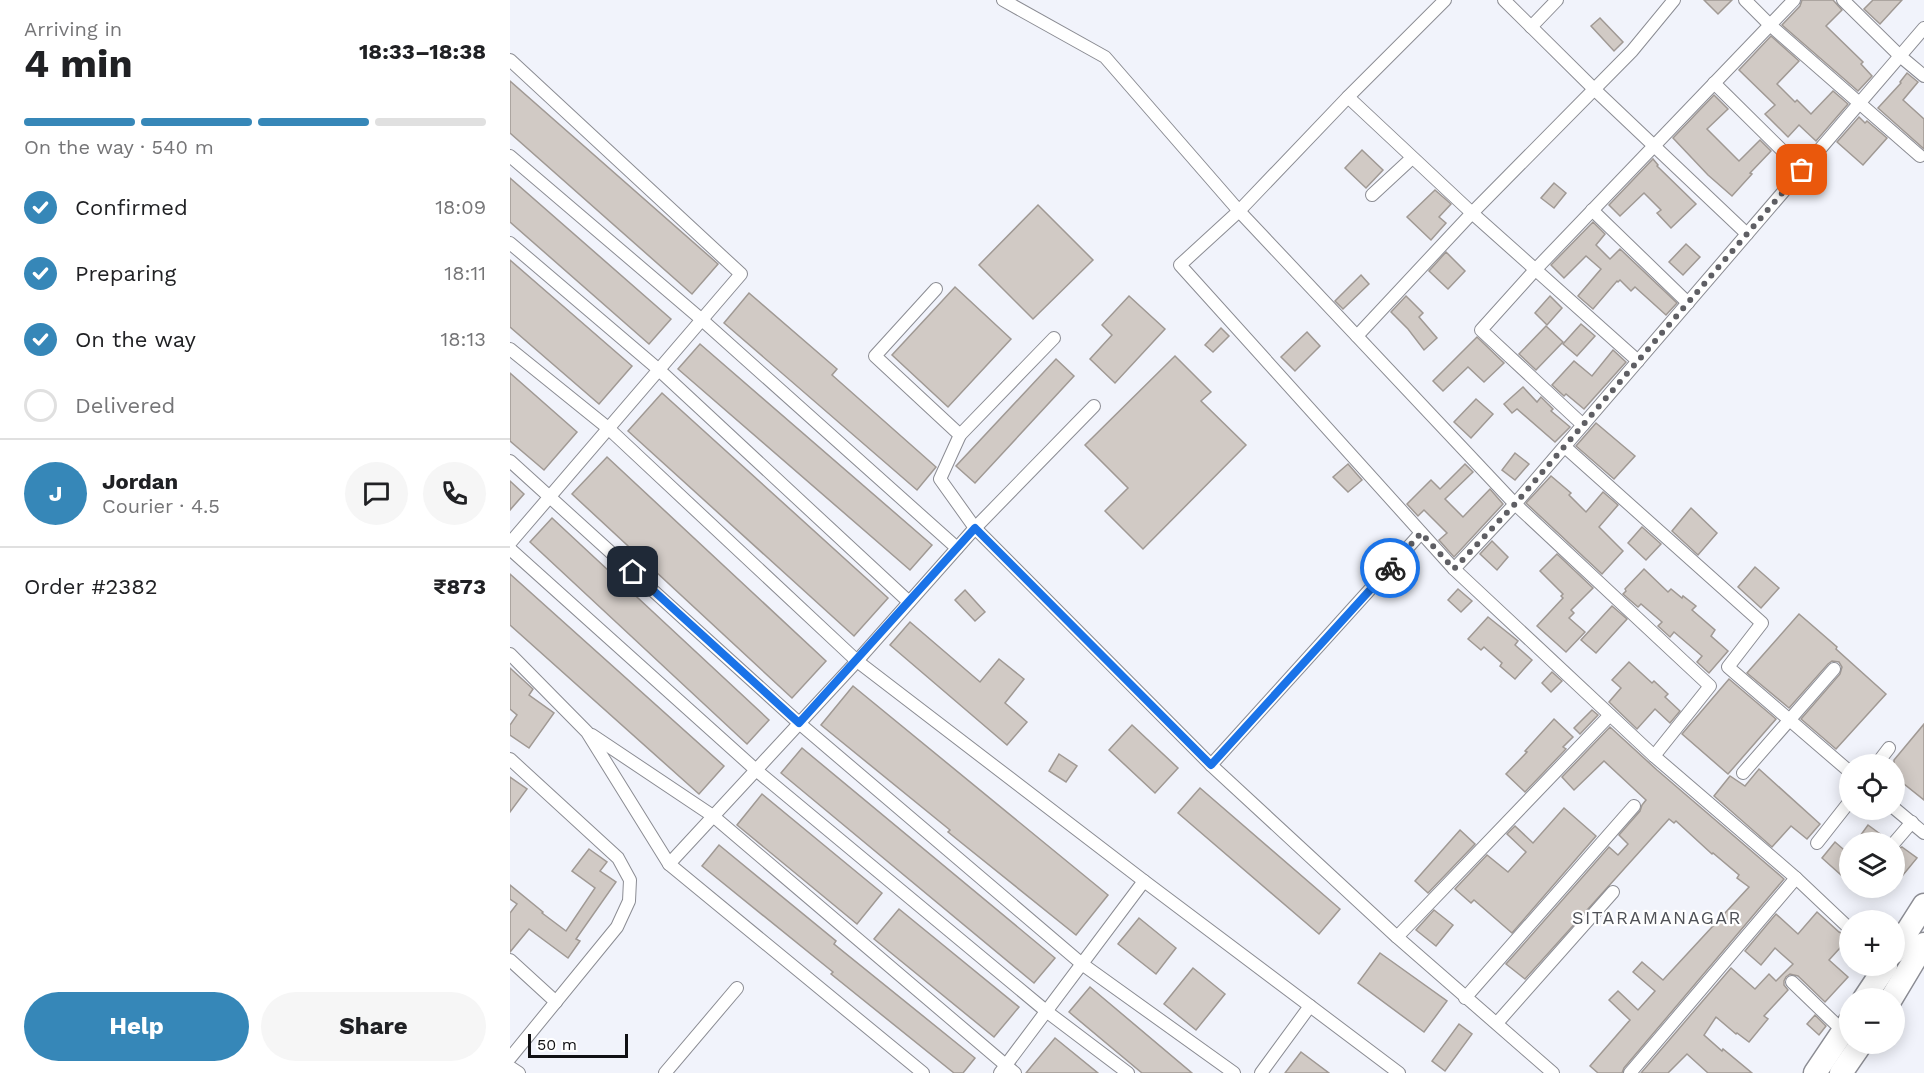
<!DOCTYPE html>
<html lang="en">
<head>
<meta charset="utf-8">
<style>
  :root { --surface:#fff; --page:#f6f6f6; --text:#202124; --muted:#757577; --line:#e0e0e0; --accent:#3687b8 }
  body { margin:0; font-family:"Work Sans",sans-serif; background:var(--page); color:var(--text); height:100vh; display:flex; flex-direction:column; font-size:22px; white-space:nowrap }
  * { box-sizing:border-box; margin:0 }
  p { font-size:20px; color:var(--muted) }
  .icon { flex:none; width:33px; height:33px; fill:none; stroke:currentColor; stroke-width:2; stroke-linecap:round; stroke-linejoin:round }
  .map { position:relative; flex:1; overflow:hidden }
  .details { display:flex; flex-direction:column; background:var(--surface); width:510px }
  .details>* { flex:none }
  .controls { position:absolute; left:1329px; top:754px; display:grid; gap:12px }
  .controls a { display:grid; place-items:center; width:66px; height:66px; border-radius:50%; background:var(--surface); box-shadow:0 3px 15px #0003; font-size:30px }
  .scale { position:absolute; left:18px; bottom:15px; width:100px; box-sizing:border-box; padding-left:6px; border:3px solid #101013; border-top:0; font-size:16px; line-height:21px; white-space:nowrap; color:#101013; -webkit-text-stroke:4px #fff; paint-order:stroke }
  .pin { position:absolute; display:grid; place-items:center; width:51px; height:51px; color:#fff; margin:-26px; border-radius:12px; box-shadow:0 3px 9px #0006 }
  .courier { position:absolute; display:grid; place-items:center; width:60px; height:60px; margin:-30px; border:4px solid #1a73e8; border-radius:50%; background:#fff; color:#222; box-shadow:0 2px 8px #0007 }
  .overview em { font-style:normal; font-weight:700 }
  .overview div { display:flex; flex-direction:column-reverse }
  .overview { display:flex; align-items:center; justify-content:space-between; height:102px; padding:0 24px }
  h1 { font-size:39px; font-weight:700; line-height:45px }
  .bar { display:grid; grid-template-columns:repeat(4,1fr); gap:9px 6px; align-content:center; height:72px; padding:0 24px }
  .bar i { height:8px; border-radius:4px; background:var(--line) }
  .bar .current { background:var(--accent) }
  .bar p { grid-column:span 4 }
  .line { display:flex; align-items:center; gap:15px; padding:0 24px; border-top:2px solid var(--line) }
  .line div { flex:1 }
  .round { display:grid; place-items:center; flex:none; width:63px; height:63px; border-radius:32px; background:var(--page) }
  ol { padding:0 24px; list-style:none }
  li { display:flex; align-items:center; gap:18px; height:66px }
  li p { margin-inline-start:auto }
  li .icon { padding:6px; border-radius:50%; background:var(--accent); color:#fff; stroke-width:4 }
  li:last-child { color:var(--muted) }
  li i { width:33px; height:33px; border:3px solid var(--line); border-radius:50% }
  .action { display:flex; gap:12px; margin-top:auto; padding:12px 24px }
  .action a { flex:1; height:69px; border-radius:36px; background:var(--accent); color:#fff; font-size:24px; font-weight:700; line-height:69px; text-align:center }
  .action a+a { background:var(--page); color:var(--text) }
  main { display:flex; flex:1; min-height:0 }
  .map>svg:first-child { display:block }
  .building { fill:#d1cac5; stroke:#a09994; stroke-width:1.5 }
  .lines { fill:none; stroke-linecap:round; stroke-linejoin:round }
  .street-casing { stroke:#8b8c93; stroke-width:14 }
  .highway-casing { stroke:#8b8c93; stroke-width:25 }
  .street { stroke:#fff; stroke-width:12 }
  .highway { stroke:#fff; stroke-width:22 }
  .done { stroke:#5f5f64; stroke-width:6; stroke-dasharray:0 10.8 }
  .route { stroke:#1a73e8; stroke-width:8 }
  .labels { text-anchor:middle; stroke-width:4.5; stroke-linejoin:round; paint-order:stroke }
  .neighbourhood-label { font-size:18px; letter-spacing:1.5px; fill:#4f5157; stroke:#fff }
</style>
</head>
<body>
<main>
<section class="details">
<div class="overview"><div><h1>4 min</h1><p>Arriving in</p></div><em>18:33–18:38</em></div>
<div class="bar"><i class="current"></i><i class="current"></i><i class="current"></i><i></i><p>On the way · 540 m</p></div>
<ol>
<li><svg class="icon" aria-label="check" viewBox="0 0 24 24"><path d="M5 12l5 5 9-10"/></svg>Confirmed<p>18:09</p></li>
<li><svg class="icon" aria-label="check" viewBox="0 0 24 24"><path d="M5 12l5 5 9-10"/></svg>Preparing<p>18:11</p></li>
<li><svg class="icon" aria-label="check" viewBox="0 0 24 24"><path d="M5 12l5 5 9-10"/></svg>On the way<p>18:13</p></li>
<li><i></i>Delivered</li>
</ol>
<div class="line" style="height:108px"><b class="round" style="background:var(--accent);color:#fff">J</b><div><b>Jordan</b><p>Courier · 4.5</p></div><a class="round"><svg class="icon" aria-label="chat" viewBox="0 0 24 24"><path d="M4 5h16v11H9l-5 4z"/></svg></a><a class="round"><svg class="icon" aria-label="phone" viewBox="0 0 24 24"><path d="M5 4h4l2 5-3 2q2 4 5 5l2-3 5 2v4C11 20 4 13 5 4z"/></svg></a></div>
<div class="line" style="height:78px"><div>Order #2382</div><b>₹873</b></div>
<div class="action"><a>Help</a><a>Share</a></div>
</section>
<div class="map">
<svg width="1414" height="1073" viewBox="0 0 1414 1073">
  <rect width="100%" height="100%" fill="#f1f3fb"/>
  <g class="building">
    <polygon points="1194,0 1222,0 1208,14"/>
    <polygon points="1292,0 1323,0 1332,10 1316,26 1353,62 1351,64 1362,76 1348,91 1272,25 1290,6"/>
    <polygon points="1363,0 1392,0 1370,24 1354,9"/>
    <polygon points="1090,18 1113,42 1104,51 1081,26"/>
    <polygon points="1261,36 1289,61 1267,84 1285,102 1287,100 1301,114 1323,91 1338,104 1306,141 1289,125 1278,137 1255,114 1265,105 1229,70"/>
    <polygon points="1397,73 1408,82 1393,100 1414,119 1414,149 1368,108 1391,83 1390,82"/>
    <polygon points="0,81 208,264 182,294 0,133"/>
    <polygon points="1204,95 1218,109 1197,129 1229,161 1250,140 1261,151 1240,173 1242,174 1222,196 1198,175 1163,138"/>
    <polygon points="1349,117 1355,123 1357,121 1377,138 1353,165 1327,142"/>
    <polygon points="852,150 873,170 856,188 835,168"/>
    <polygon points="1143,159 1148,165 1147,166 1186,204 1161,228 1147,213 1151,210 1134,193 1110,216 1099,205"/>
    <polygon points="0,178 161,319 139,344 0,222"/>
    <polygon points="1044,183 1056,193 1044,208 1031,198"/>
    <polygon points="925,190 941,204 929,217 936,223 921,240 897,217"/>
    <polygon points="528,205 583,260 523,319 469,265"/>
    <polygon points="1083,222 1095,234 1086,245 1100,259 1110,249 1167,303 1156,315 1125,287 1121,291 1110,280 1108,282 1107,281 1083,309 1068,296 1091,269 1076,256 1054,278 1041,265"/>
    <polygon points="1176,244 1190,257 1173,275 1159,262"/>
    <polygon points="936,252 955,271 938,289 919,271"/>
    <polygon points="0,260 122,366 89,404 0,327"/>
    <polygon points="851,275 859,284 833,309 825,301"/>
    <polygon points="445,287 501,339 438,407 382,355"/>
    <polygon points="239,293 327,369 322,375 426,467 407,490 214,323"/>
    <polygon points="619,296 655,329 605,383 580,359 602,335 592,325"/>
    <polygon points="896,296 913,313 909,317 927,338 914,350 898,329 881,312"/>
    <polygon points="1040,296 1052,308 1037,325 1025,313"/>
    <polygon points="1071,324 1085,336 1067,356 1053,344"/>
    <polygon points="1036,326 1053,342 1026,370 1009,354"/>
    <polygon points="711,328 719,336 703,352 695,345"/>
    <polygon points="797,332 810,346 785,371 771,357"/>
    <polygon points="967,337 994,363 974,382 958,367 933,391 923,381"/>
    <polygon points="190,344 422,545 400,570 168,369"/>
    <polygon points="1103,350 1116,362 1074,409 1056,394 1054,396 1042,385 1064,361 1082,376"/>
    <polygon points="665,356 701,392 691,401 736,445 633,549 595,511 618,488 575,445"/>
    <polygon points="546,359 564,376 465,483 446,466"/>
    <polygon points="0,373 67,432 34,470 0,441"/>
    <polygon points="1013,387 1027,402 1031,397 1043,409 1041,411 1060,427 1045,442 1007,409 1002,413 994,404"/>
    <polygon points="152,393 378,598 344,636 118,431"/>
    <polygon points="966,399 983,414 961,438 944,422"/>
    <polygon points="1086,423 1125,456 1104,479 1066,446"/>
    <polygon points="1005,453 1019,464 1005,480 992,470"/>
    <polygon points="97,457 316,661 282,698 62,494"/>
    <polygon points="838,464 852,480 838,492 823,477"/>
    <polygon points="955,464 963,472 935,499 953,517 980,489 993,504 944,557 929,540 937,533 914,510 908,516 897,504 921,480 930,489"/>
    <polygon points="1041,476 1061,493 1059,495 1076,512 1093,492 1108,505 1089,527 1113,551 1092,574 1016,503"/>
    <polygon points="0,481 14,494 0,510"/>
    <polygon points="1181,508 1207,533 1188,555 1162,531"/>
    <polygon points="42,518 259,720 237,744 20,542"/>
    <polygon points="1132,527 1151,544 1136,560 1118,543"/>
    <polygon points="982,541 998,557 987,570 970,554"/>
    <polygon points="1047,554 1083,588 1061,610 1064,613 1059,618 1075,632 1056,652 1027,626 1053,598 1051,596 1053,594 1030,571"/>
    <polygon points="1245,567 1269,588 1251,608 1228,587"/>
    <polygon points="1134,569 1158,592 1161,589 1172,598 1173,596 1186,606 1182,610 1205,630 1201,636 1218,651 1199,673 1187,662 1192,656 1164,632 1160,637 1148,626 1152,622 1131,604 1128,607 1113,594 1116,591 1115,589"/>
    <polygon points="0,574 214,766 189,794 0,625"/>
    <polygon points="948,589 962,601 951,612 938,600"/>
    <polygon points="455,590 475,612 465,621 445,600"/>
    <polygon points="1102,606 1117,619 1086,653 1071,640"/>
    <polygon points="1289,614 1327,647 1326,649 1376,694 1326,749 1291,719 1330,674 1332,667 1329,662 1322,661 1318,664 1279,708 1237,673"/>
    <polygon points="978,617 1008,641 1005,645 1022,660 1005,679 990,666 992,663 974,647 971,650 958,639"/>
    <polygon points="400,622 470,682 489,659 514,679 495,703 517,722 497,745 380,645"/>
    <polygon points="1119,662 1142,683 1144,681 1158,694 1155,697 1170,711 1160,723 1145,709 1127,729 1099,702 1111,688 1102,680"/>
    <polygon points="0,668 23,689 19,695 44,713 19,748 0,735 0,725 7,715 0,709"/>
    <polygon points="1042,672 1052,681 1041,692 1032,683"/>
    <polygon points="1219,679 1266,719 1218,774 1172,734"/>
    <polygon points="343,686 598,895 566,935 438,832 440,830 311,725"/>
    <polygon points="1082,710 1088,715 1070,734 1064,728"/>
    <polygon points="1044,719 1063,737 1053,747 1056,749 1015,792 996,774 1017,752 1015,751"/>
    <polygon points="1414,724 1414,800 1384,776 1384,760"/>
    <polygon points="622,725 668,768 645,793 599,750"/>
    <polygon points="1100,727 1147,770 1274,879 1114,1068 1112,1073 1088,1073 1080,1066 1120,1020 1099,1000 1108,991 1128,1010 1145,991 1123,972 1132,962 1153,980 1239,887 1227,878 1229,875 1203,853 1202,854 1166,821 1164,823 1159,819 1015,979 996,964 1099,847 1108,855 1118,844 1109,835 1130,811 1132,805 1136,800 1094,761 1064,790 1052,777"/>
    <polygon points="292,748 545,958 524,983 271,773"/>
    <polygon points="549,754 567,766 556,782 539,771"/>
    <polygon points="1249,769 1310,824 1297,839 1281,826 1262,847 1204,796 1220,776 1235,786"/>
    <polygon points="0,777 17,789 0,812"/>
    <polygon points="690,788 830,909 809,934 668,813"/>
    <polygon points="252,794 372,893 347,924 227,825"/>
    <polygon points="1054,808 1086,836 1002,933 964,900 961,903 945,889 977,855 998,872 1016,852 997,834 1005,826 1023,843"/>
    <polygon points="1358,825 1377,839 1376,843 1345,843"/>
    <polygon points="950,830 965,844 918,893 905,881"/>
    <polygon points="1325,842 1340,855 1340,883 1312,858"/>
    <polygon points="209,845 326,941 324,944 465,1058 453,1073 444,1073 321,974 323,972 192,866"/>
    <polygon points="1392,847 1407,858 1384,886 1384,851"/>
    <polygon points="79,849 97,862 90,871 106,882 66,939 70,941 58,958 19,929 0,952 0,913 7,904 0,899 0,885 33,912 32,913 56,931 85,888 62,871"/>
    <polygon points="389,909 509,1007 484,1037 364,939"/>
    <polygon points="924,910 943,925 926,946 906,930"/>
    <polygon points="1307,912 1329,932 1340,937 1319,960 1338,977 1315,1002 1288,976 1280,974 1276,977 1274,981 1274,985 1278,990 1254,1016 1258,1019 1239,1042 1227,1033 1226,1034 1206,1017 1194,1035 1212,1051 1213,1049 1242,1073 1198,1073 1177,1054 1158,1073 1131,1073 1221,968 1245,989 1259,974 1266,981 1283,964 1265,948 1251,965 1235,951 1266,914 1288,934"/>
    <polygon points="629,918 666,948 646,974 608,944"/>
    <polygon points="870,953 937,1001 914,1032 848,983"/>
    <polygon points="683,968 715,994 686,1030 654,1004"/>
    <polygon points="580,987 682,1073 632,1073 559,1012"/>
    <polygon points="1305,1015 1316,1026 1309,1035 1297,1024"/>
    <polygon points="949,1024 962,1034 935,1071 922,1061"/>
    <polygon points="545,1038 588,1073 516,1073"/>
    <polygon points="791,1052 819,1073 775,1073"/>
  </g>
  <g class="lines">
    <defs>
      <g id="street">
        <polyline points="493,0 595,57 729,211 1005,504 1200,686 1144,756"/>
        <polyline points="935,0 838,97 729,211 670,265 944,569 1144,756 1286,878 1340,929"/>
        <polyline points="994,0 1084,89 1237,234"/>
        <polyline points="1235,0 1260,25 1410,156"/>
        <polyline points="1333,0 1390,56 1414,76"/>
        <polyline points="1021,27 1047,0"/>
        <polyline points="0,60 231,274 0,543"/>
        <polyline points="1204,83 1292,170"/>
        <polyline points="838,97 962,213 1128,361"/>
        <polyline points="0,156 191,319 447,548"/>
        <polyline points="862,195 902,158"/>
        <polyline points="1082,210 1178,303"/>
        <polyline points="0,243 148,369 399,602"/>
        <polyline points="426,289 365,356 450,435 430,479 465,528 701,765 887,937 1043,1073"/>
        <polyline points="847,336 962,213 1122,51 1164,0"/>
        <polyline points="0,349 98,428 347,661 634,881 889,1073"/>
        <polyline points="1073,425 971,330 1025,270 1284,0"/>
        <polyline points="450,435 544,338"/>
        <polyline points="1055,447 1252,623 1218,667 1340,772"/>
        <polyline points="0,461 289,723 572,964 724,1073"/>
        <polyline points="0,549 246,770 536,1011 618,1073"/>
        <polyline points="944,569 1005,504 1414,28"/>
        <polyline points="0,654 77,732 159,864 413,1073"/>
        <polyline points="82,735 203,816 505,1073"/>
        <polyline points="0,759 108,858 120,880 119,901 107,927 0,1058"/>
        <polyline points="701,765 911,533"/>
        <polyline points="1366,765 1379,748"/>
        <polyline points="1233,773 1324,669"/>
        <polyline points="1384,808 1414,833"/>
        <polyline points="1307,843 1340,801"/>
        <polyline points="1384,843 1402,822"/>
        <polyline points="159,864 347,661 465,528 584,406"/>
        <polyline points="887,937 1100,715"/>
        <polyline points="0,960 46,1002"/>
        <polyline points="1282,982 1333,1031"/>
        <polyline points="955,998 1124,806"/>
        <polyline points="987,1023 1103,892"/>
        <polyline points="0,1067 9,1073"/>
        <polyline points="155,1073 227,988"/>
        <polyline points="490,1073 634,881"/>
        <polyline points="751,1073 800,1006"/>
        <polyline points="1120,1073 1286,878"/>
      </g>
      <g id="highway">
        <polyline points="1384,952 1414,905"/>
        <polyline points="1354,999 1376,966"/>
        <polyline points="1381,999 1414,944"/>
        <polyline points="1305,1073 1340,1021"/>
        <polyline points="1331,1073 1351,1044"/>
      </g>
    </defs>
    <use href="#street" class="street-casing"/>
    <use href="#highway" class="highway-casing"/>
    <use href="#street" class="street"/>
    <use href="#highway" class="highway"/>
  </g>
  <g class="lines">
    <polyline class="done" points="880,568 911,533 944,569 1005,504 1292,170"/>
    <polyline class="route" points="123,572 289,723 465,528 701,765 880,568"/>
  </g>
  <g class="labels">
    <g class="neighbourhood-label">
      <text x="1147" y="924">SITARAMANAGAR</text>
    </g>
  </g>
</svg>
<div class="controls">
<a><svg class="icon" aria-label="locate" viewBox="0 0 24 24"><circle cx="12" cy="12" r="6"/><path d="M12 2v4M12 18v4M2 12h4M18 12h4"/></svg></a>
<a><svg class="icon" aria-label="layers" viewBox="0 0 24 24"><path d="M12 4l9 5-9 5-9-5zM3 14l9 5 9-5"/></svg></a>
<a>+</a>
<a>−</a>
</div>
<div class="scale">50 m</div>
<div class="pin" style="left:1292px;top:170px;background:#ea580c"><svg class="icon" aria-label="bag" viewBox="0 0 24 24"><path d="M5 8h14l-1 12H6zM9 8a3 3 0 0 1 6 0"/></svg></div>
<div class="pin" style="left:123px;top:572px;background:#1f2937"><svg class="icon" aria-label="home" viewBox="0 0 24 24"><path d="M3 11l9-7 9 7M6 9v11h12V9"/></svg></div>
<div class="courier" style="left:880px;top:568px"><svg class="icon" aria-label="bike" viewBox="0 0 24 24"><circle cx="6" cy="16" r="4"/><circle cx="18" cy="16" r="4"/><path d="M6 16l4-8h5l3 8M10 8l3 8H6M13 5h3"/></svg></div>
</div>
</main>
</body>
</html>
